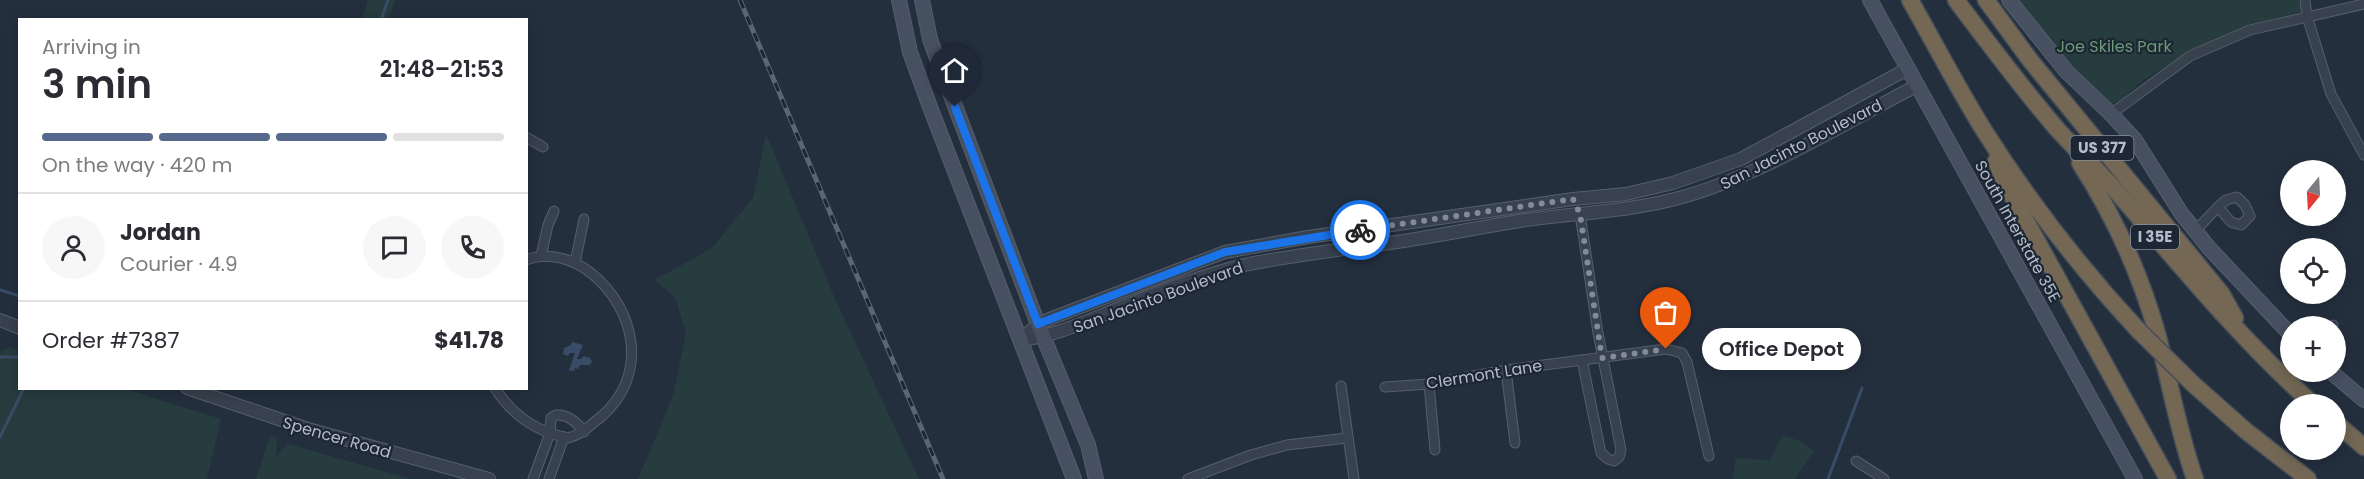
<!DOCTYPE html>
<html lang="en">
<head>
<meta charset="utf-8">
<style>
  :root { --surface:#fff; --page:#f7f7f7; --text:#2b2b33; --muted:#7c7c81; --line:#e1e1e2; --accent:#56698c }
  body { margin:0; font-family:Poppins,sans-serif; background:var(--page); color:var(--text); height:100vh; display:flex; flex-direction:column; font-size:22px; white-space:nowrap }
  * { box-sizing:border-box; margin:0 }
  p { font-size:20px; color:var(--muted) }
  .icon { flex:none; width:33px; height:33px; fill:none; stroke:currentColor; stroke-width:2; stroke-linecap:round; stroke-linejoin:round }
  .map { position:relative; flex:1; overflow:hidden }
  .drawer { position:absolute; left:18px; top:18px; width:510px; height:372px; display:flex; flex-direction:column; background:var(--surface); border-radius:0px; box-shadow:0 3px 15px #0003 }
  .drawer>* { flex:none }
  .needle { width:39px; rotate:198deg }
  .tools { position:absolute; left:2280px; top:160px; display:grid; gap:12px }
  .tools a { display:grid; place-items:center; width:66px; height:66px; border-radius:50%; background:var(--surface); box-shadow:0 3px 15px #0003; font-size:30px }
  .pin { position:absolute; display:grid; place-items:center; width:51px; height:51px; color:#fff; margin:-62px -26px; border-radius:50% 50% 50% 0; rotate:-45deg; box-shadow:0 0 6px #0007 }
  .pin .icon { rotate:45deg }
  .courier { position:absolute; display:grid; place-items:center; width:60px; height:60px; margin:-30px; border:4px solid #1a73e8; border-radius:50%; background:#fff; color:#222; box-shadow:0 2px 8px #0007 }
  .bubble { position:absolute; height:42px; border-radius:21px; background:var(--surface); box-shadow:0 3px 15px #0003; font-size:20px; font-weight:600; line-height:42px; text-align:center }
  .summary em { font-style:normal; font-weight:600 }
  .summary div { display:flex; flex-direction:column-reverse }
  .summary { display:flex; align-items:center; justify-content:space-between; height:102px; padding:0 24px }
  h1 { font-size:39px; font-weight:600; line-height:45px }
  .bar { display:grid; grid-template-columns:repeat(4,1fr); gap:9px 6px; align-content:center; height:72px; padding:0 24px }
  .bar i { height:8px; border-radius:4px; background:var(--line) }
  .bar .on { background:var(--accent) }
  .bar p { grid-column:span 4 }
  .line { display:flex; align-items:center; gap:15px; padding:0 24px; border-top:2px solid var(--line) }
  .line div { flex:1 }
  .round { display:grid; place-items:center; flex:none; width:63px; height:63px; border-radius:32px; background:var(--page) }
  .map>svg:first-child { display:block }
  .green { fill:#263c3f }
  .water { fill:#394c67 }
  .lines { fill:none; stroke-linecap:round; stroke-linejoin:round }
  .stream { stroke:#394c67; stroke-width:3 }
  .minor-casing { stroke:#565f6c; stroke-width:11 }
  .tertiary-casing { stroke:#565f6c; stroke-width:14 }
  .secondary-casing { stroke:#565f6c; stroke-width:16 }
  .motorway-casing { stroke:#434c59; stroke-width:19 }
  .minor { stroke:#38414e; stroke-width:9 }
  .tertiary { stroke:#38414e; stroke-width:12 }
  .secondary { stroke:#465061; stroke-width:14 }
  .motorway { stroke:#746855; stroke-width:16 }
  .rail-casing { stroke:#5a6575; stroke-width:5 }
  .rail { stroke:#1d2633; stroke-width:3; stroke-dasharray:9; stroke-linecap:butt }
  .motorway-bridge-casing { stroke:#434c59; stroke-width:19; stroke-linecap:butt }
  .motorway-bridge { stroke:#746855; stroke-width:16 }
  .done { stroke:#828b98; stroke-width:6; stroke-dasharray:0 10.8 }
  .route { stroke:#1a73e8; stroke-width:8 }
  .labels { text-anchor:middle; stroke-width:4.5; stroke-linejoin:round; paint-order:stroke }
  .shield { fill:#1d2633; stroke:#878f9c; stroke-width:1.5 }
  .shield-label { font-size:15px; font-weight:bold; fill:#b4bcc9 }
  .park-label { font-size:16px; fill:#6b9a76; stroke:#1d2633 }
  .street-label { font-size:16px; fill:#b4bcc9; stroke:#1d2633 }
</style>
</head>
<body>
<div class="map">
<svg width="2364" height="479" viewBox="0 0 2364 479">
  <rect width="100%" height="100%" fill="#242f3e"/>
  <g class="green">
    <polygon points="368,0 395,0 389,19 362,19"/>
    <polygon points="2019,0 2299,0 2301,12 2246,26 2189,52 2145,79 2118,102 2108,104 2070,65"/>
    <polygon points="766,134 835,299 919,479 638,479 673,396 686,333 675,297 654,280 711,249 753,198"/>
    <polygon points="10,347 19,351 20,388 126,389 221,419 207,479 0,479 0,357 2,350"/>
    <polygon points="270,436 277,437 276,456 288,444 411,479 256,479"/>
    <polygon points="1782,436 1798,440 1814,451 1795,479 1732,479 1736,458 1770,460"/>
  </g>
  <polygon class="water" points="572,342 583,345 577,359 581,359 584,356 590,358 592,361 590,365 580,365 578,369 575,368 574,371 569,370 575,353 570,353 568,356 563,354 564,348 571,345"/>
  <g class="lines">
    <g class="stream">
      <polyline points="381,20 388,0"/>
      <polyline points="0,290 20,296"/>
      <polyline points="0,357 20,357"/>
      <polyline points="0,437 24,388"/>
      <polyline points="1828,479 1862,388"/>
    </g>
    <defs>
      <g id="minor">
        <polyline points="2305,0 2307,16 2331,94 2364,155"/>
        <polyline points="2111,114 2190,56 2250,30 2364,4"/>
        <polyline points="526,137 543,147"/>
        <polygon points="2237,197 2245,205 2250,216 2241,225 2231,222 2218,207 2226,200"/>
        <polyline points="1580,214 1598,333 1621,450 1619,457 1614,461 1608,459 1601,453 1582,360"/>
        <polyline points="2196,230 2218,207"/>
        <polyline points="541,256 548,225 554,211"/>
        <polyline points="575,263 584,219"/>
        <polyline points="2331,327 2333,325"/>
        <polyline points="1506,370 1515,443"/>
        <polyline points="1429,384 1435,450"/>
        <polyline points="1341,386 1354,479"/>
        <polyline points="1385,387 1429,384 1506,370 1666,349 1682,353 1687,362 1709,456"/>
        <path d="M495,388C512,415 537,432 568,438C583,434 590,425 602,416C649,375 636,309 591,273C573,259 548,251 526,260"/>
        <polyline points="1856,461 1884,479"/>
        <path d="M533,479L550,433L551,418L556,415C568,414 577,422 584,432"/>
        <polyline points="549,479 564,437"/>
        <polyline points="1188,479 1251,455 1287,445 1347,438"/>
      </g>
      <g id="tertiary">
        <polyline points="0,320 20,328"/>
        <path d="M1021,340C1053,336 1080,324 1110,312C1153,294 1199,276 1244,265C1297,254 1350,249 1403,241C1442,235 1481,227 1520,221C1573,213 1627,212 1679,198C1760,176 1843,124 1918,85"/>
        <polyline points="1021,340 1038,324 1052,318 1225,252 1308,237 1573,199 1626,194 1673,183 1741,159 1909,68"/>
        <polyline points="187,388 308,429 489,479"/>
      </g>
      <g id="secondary">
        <polyline points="899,0 910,52 930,107 1074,479"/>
        <polyline points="922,0 930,39 939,64 1038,324 1088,445 1096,479"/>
        <polyline points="1870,0 2135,479"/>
        <polyline points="2009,0 2066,71 2111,114 2135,140 2181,213 2209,248 2290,334"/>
        <polyline points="2331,372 2364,400"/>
      </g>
      <g id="motorway">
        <path d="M1910,0C1935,44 1958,89 1985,132C2030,203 2082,270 2139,331"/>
        <path d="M1956,0C1989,44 2021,87 2057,129C2076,150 2098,170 2117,192C2180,265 2241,340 2314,405"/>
        <polyline points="1986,0 2030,60 2221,293 2235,318"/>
        <polyline points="1996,161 2004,181 2168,479"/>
        <path d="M2080,163C2114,216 2140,273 2157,333C2170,382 2178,431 2195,479"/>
        <polyline points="2193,384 2246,431 2308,479"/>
        <polyline points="2336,423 2364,447"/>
      </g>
    </defs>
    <use href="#minor" class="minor-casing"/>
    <use href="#tertiary" class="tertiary-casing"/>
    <use href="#secondary" class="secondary-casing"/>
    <use href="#motorway" class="motorway-casing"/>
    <use href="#minor" class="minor"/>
    <use href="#tertiary" class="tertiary"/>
    <use href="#secondary" class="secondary"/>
    <use href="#motorway" class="motorway"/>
    <defs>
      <polyline id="rail" points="740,0 943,479"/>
    </defs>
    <use href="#rail" class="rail-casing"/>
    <use href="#rail" class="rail"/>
    <defs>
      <polyline id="motorway-bridge" points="2139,331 2193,384"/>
    </defs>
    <use href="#motorway-bridge" class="motorway-bridge-casing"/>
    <use href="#motorway-bridge" class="motorway-bridge"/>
  </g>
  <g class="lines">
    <polyline class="done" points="1360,230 1573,199 1580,214 1602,358 1666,349"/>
    <polyline class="route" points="955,107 1038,324 1225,252 1360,230"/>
  </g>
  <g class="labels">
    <g class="shield">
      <rect x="2070.5" y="136" width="63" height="24" rx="4.5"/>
      <rect x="2131" y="225" width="48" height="24" rx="4.5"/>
    </g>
    <g class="shield-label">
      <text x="2102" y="153">US 377</text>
      <text x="2155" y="242">I 35E</text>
    </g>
    <g class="park-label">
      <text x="2114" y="52">Joe Skiles Park</text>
    </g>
    <g class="street-label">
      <text transform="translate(1801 144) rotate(-27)" y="6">San Jacinto Boulevard</text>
      <text transform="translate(2018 231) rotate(61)" y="6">South Interstate 35E</text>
      <text transform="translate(1158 297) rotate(-20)" y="6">San Jacinto Boulevard</text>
      <text transform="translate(1484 374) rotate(-9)" y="6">Clermont Lane</text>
      <text transform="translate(337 437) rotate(16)" y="6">Spencer Road</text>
    </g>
  </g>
</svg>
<div class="tools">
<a><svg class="needle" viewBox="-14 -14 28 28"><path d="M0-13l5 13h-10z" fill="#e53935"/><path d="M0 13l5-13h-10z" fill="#7c7c81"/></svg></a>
<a><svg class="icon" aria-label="locate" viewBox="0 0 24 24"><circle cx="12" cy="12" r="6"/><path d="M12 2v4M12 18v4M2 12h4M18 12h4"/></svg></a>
<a>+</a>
<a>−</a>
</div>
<div class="pin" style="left:1666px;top:349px;background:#ea580c"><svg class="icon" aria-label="bag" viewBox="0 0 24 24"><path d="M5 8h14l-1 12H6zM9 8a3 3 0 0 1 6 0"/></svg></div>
<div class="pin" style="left:955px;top:107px;background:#1f2937"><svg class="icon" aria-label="home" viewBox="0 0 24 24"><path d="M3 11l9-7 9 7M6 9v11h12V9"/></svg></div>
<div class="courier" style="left:1360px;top:230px"><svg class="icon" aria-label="bike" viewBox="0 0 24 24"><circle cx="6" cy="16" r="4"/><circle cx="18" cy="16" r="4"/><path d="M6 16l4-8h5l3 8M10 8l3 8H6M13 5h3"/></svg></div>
<div class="bubble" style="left:1702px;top:328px;width:159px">Office Depot</div>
<section class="drawer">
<div class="summary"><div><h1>3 min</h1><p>Arriving in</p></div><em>21:48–21:53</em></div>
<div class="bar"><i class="on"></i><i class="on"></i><i class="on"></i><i></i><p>On the way · 420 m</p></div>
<div class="line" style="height:108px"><a class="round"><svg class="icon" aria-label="person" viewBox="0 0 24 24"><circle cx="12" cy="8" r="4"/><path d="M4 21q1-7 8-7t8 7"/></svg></a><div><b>Jordan</b><p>Courier · 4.9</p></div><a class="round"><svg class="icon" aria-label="chat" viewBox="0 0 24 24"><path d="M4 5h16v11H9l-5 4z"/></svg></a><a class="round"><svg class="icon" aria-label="phone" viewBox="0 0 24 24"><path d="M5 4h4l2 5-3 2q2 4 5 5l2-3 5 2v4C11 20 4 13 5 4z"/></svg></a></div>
<div class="line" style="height:78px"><div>Order #7387</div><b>$41.78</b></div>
</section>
</div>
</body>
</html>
